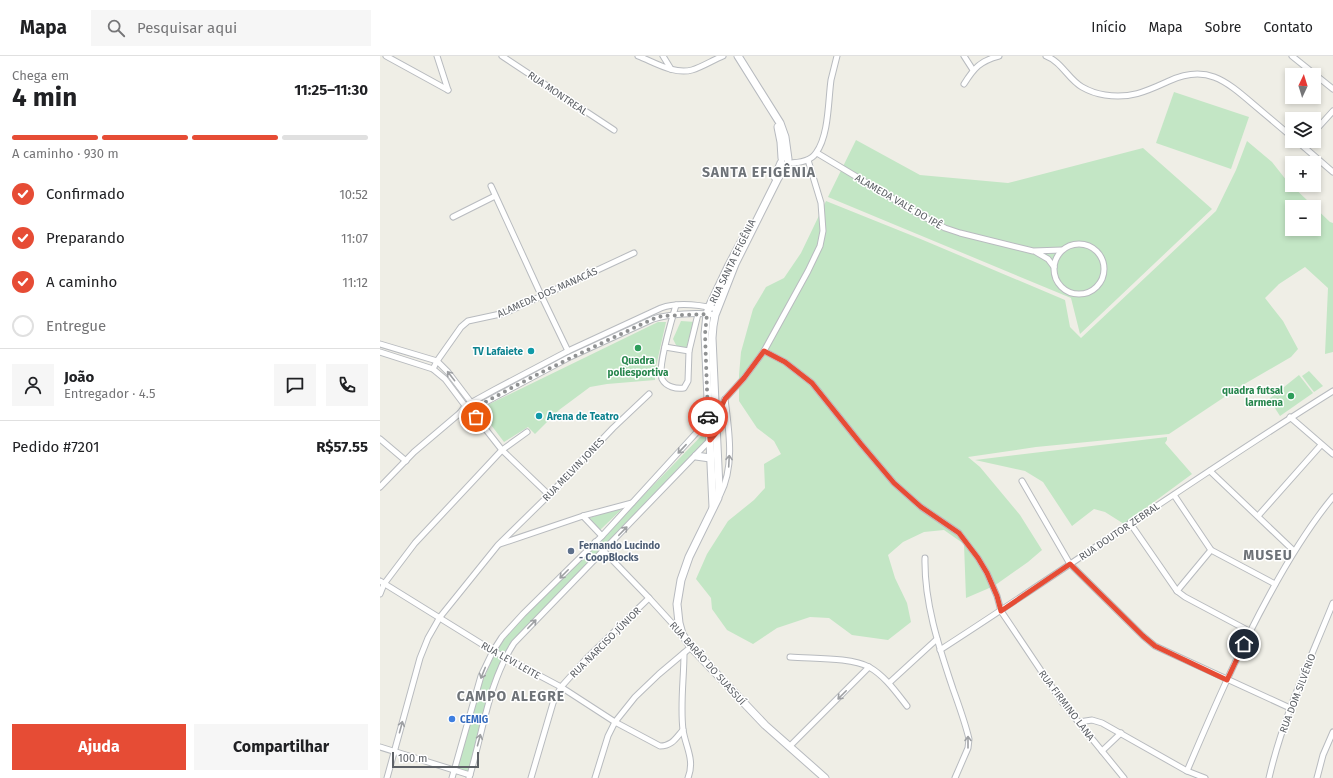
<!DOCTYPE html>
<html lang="pt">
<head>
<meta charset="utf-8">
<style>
  :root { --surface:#fff; --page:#f6f6f6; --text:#202124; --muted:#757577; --line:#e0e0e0; --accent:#e64c35 }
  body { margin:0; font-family:"Fira Sans",sans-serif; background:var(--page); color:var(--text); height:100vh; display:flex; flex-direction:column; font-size:15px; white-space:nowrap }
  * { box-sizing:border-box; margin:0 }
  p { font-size:13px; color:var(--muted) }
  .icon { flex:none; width:22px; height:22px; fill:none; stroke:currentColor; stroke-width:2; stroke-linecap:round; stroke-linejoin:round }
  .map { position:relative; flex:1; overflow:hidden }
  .details { display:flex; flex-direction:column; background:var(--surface); width:380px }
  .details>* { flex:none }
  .needle { width:26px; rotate:4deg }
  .fabs { position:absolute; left:905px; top:12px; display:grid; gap:8px }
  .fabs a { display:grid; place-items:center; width:36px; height:36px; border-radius:0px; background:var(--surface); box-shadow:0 2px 6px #0003; font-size:20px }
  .scale { position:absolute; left:12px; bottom:10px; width:87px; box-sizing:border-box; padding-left:4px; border:2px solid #5d6166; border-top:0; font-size:11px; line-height:14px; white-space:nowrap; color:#5d6166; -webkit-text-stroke:3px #fff; paint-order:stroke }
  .pin { position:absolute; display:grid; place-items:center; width:34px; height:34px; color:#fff; margin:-17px; border:2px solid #fff; border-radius:50%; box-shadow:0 1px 4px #0007 }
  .courier { position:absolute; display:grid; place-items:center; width:40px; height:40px; margin:-20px; border:3px solid #e64c35; border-radius:50%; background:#fff; color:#222; box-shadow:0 1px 5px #0007 }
  .overview em { font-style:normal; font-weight:700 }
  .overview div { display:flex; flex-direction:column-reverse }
  .overview { display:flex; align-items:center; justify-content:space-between; height:68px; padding:0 12px }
  h1 { font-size:26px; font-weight:700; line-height:30px }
  .bar { display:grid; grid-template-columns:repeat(4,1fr); gap:6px 4px; align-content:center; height:48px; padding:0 12px }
  .bar i { height:5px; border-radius:3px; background:var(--line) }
  .bar .on { background:var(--accent) }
  .bar p { grid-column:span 4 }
  .line { display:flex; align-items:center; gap:10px; padding:0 12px; border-top:1px solid var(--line) }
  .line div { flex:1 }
  .round { display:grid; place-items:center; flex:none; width:42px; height:42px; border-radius:0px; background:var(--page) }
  ol { padding:0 12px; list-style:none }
  li { display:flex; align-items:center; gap:12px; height:44px }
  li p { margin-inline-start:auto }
  li .icon { padding:4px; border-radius:50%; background:var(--accent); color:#fff; stroke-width:4 }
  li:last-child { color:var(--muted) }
  li i { width:22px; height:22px; border:2px solid var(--line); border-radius:50% }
  .primary-button { display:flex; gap:8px; margin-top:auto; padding:8px 12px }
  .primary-button a { flex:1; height:46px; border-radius:0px; background:var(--accent); color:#fff; font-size:16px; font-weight:700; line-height:46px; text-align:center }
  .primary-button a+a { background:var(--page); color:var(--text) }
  header { display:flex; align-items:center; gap:24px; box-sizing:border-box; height:56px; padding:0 20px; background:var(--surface); border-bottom:1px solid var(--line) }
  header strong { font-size:19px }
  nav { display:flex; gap:22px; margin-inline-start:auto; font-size:14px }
  .search { width:280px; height:36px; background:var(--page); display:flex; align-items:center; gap:10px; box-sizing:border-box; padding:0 14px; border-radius:0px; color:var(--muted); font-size:15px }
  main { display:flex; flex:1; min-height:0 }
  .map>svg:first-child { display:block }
  .green { fill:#c3e6c5; fill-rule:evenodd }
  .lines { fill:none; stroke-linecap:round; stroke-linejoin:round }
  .street-casing { stroke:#b8bbbf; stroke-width:7 }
  .secondary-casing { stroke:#b7babf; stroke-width:9 }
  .street { stroke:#fff; stroke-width:5 }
  .secondary { stroke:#fff; stroke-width:7 }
  .oneway { stroke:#9ea0a3 }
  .done { stroke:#909293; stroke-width:4; stroke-dasharray:0 7.2 }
  .route { stroke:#e64c35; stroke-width:5 }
  .leisure-dot { fill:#2e9e5b; stroke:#fff; stroke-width:1.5 }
  .culture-dot { fill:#0f9aa8; stroke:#fff; stroke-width:1.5 }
  .service-dot { fill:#5c6f8a; stroke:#fff; stroke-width:1.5 }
  .shop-dot { fill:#3f7fe0; stroke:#fff; stroke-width:1.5 }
  .labels { text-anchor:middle; stroke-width:3; stroke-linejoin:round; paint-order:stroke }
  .street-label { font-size:10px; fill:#5d6166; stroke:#fff }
  .culture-label { font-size:10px; font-weight:bold; fill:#0d838f; stroke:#fff; text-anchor:end }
  .leisure-label { font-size:10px; font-weight:bold; fill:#27864d; stroke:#fff }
  .service-label { font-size:10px; font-weight:bold; fill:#4e5e75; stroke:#fff; text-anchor:start }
  .shop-label { font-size:10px; font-weight:bold; fill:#366cbe; stroke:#fff; text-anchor:start }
  .district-label { font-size:14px; font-weight:bold; letter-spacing:1px; fill:#6e7378; stroke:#fff }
</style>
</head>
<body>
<header>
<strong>Mapa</strong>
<div class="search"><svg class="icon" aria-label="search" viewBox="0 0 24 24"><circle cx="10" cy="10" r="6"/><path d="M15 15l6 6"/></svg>Pesquisar aqui</div>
<nav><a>Início</a><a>Mapa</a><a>Sobre</a><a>Contato</a></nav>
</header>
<main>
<section class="details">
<div class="overview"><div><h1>4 min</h1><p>Chega em</p></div><em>11:25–11:30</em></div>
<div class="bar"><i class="on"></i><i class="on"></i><i class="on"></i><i></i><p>A caminho · 930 m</p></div>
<ol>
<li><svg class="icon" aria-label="check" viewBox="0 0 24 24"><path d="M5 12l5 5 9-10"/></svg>Confirmado<p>10:52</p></li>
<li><svg class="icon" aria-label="check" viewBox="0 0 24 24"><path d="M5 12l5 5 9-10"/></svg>Preparando<p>11:07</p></li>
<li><svg class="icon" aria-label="check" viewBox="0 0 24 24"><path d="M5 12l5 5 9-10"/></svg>A caminho<p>11:12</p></li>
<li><i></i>Entregue</li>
</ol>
<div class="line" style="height:72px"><a class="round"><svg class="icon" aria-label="person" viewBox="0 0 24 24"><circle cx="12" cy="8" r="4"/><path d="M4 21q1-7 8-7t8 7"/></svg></a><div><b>João</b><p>Entregador · 4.5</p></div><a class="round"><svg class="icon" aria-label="chat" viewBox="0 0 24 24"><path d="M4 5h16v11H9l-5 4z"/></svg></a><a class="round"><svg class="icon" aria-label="phone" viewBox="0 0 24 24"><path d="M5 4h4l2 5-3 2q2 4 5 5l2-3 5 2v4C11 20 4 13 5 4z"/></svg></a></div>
<div class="line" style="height:52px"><div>Pedido #7201</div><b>R$57.55</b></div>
<div class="primary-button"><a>Ajuda</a><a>Compartilhar</a></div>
</section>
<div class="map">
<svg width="953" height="722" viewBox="0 0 953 722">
  <rect width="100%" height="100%" fill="#efeee6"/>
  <g class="green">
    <polygon points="794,36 869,61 851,113 776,87"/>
    <polygon points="476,84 540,119 628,127 763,92 832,153 700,278 691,242 448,141"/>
    <path d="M867,85L892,106L907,125L950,166L953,167V296L945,298L948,232L925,211L899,228L885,242L903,265L918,293L911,301L861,330L789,378L656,391L588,401L600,411L640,459L662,494L648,506L614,530L586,542L584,488L564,474L544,476L523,486L508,499L515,522L527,547L531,566L508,584L472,579L449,562L430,561L397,572L373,588L347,574L332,553L331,542L316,523L327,498L348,465L374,444L385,432L384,408L401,398L394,385L377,372L359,345V319L361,296L373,253L386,231L404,222L421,197L446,145L543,184L685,244L690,271L701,282L836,155L856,114ZM912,151H934V173H912Z"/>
    <polygon points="301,265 316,266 310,286 307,291 299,292 296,289 293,283"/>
    <polygon points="278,266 286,266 275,315 275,324 227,328 210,331 179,354 155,378 148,371 124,386 99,353"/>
    <polygon points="929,315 943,330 934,336 922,320"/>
    <polygon points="919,319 933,337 900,360 889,343"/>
    <polygon points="327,374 328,383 225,493 218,486"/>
    <polygon points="787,381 787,384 785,387 812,418 744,468 725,456 714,453 692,470 663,426 645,415 595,404"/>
    <polygon points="244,451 219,475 209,462"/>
    <polygon points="215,487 221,494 126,599 117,593 134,570"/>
    <polygon points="115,598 123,603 111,628 88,717 75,713 103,624"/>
  </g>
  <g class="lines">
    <defs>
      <g id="street">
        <polyline points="6,0 68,34"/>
        <polyline points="57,0 68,34"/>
        <polyline points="122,0 234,74"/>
        <path d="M258,0C274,6 294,19 312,14C322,11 333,4 343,0"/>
        <polyline points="283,0 291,13"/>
        <polyline points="584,0 593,14"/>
        <path d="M666,0C682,6 688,23 702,31C709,35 718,38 725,39C751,43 767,35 789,25C826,8 845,24 873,48C886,59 899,70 912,81"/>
        <polyline points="912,0 953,33"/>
        <path d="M584,28C594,12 600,5 619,0"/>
        <polyline points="934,76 953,55"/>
        <polyline points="917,85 953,116"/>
        <polyline points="437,97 535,156 565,172 580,177 653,195 682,194"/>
        <path d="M408,107C418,107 430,106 436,97C449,79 448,46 451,24C453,16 455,8 457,0"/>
        <polyline points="111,130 161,239 188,295"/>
        <polyline points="73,161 115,140"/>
        <circle cx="699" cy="213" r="25"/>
        <polyline points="656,196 668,203 674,211"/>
        <path d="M296,249C292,263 277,311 282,323C286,331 296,333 304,332L308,325L309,295L318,258"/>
        <polyline points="0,288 57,305 68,316 93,349"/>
        <polyline points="285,291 309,295"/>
        <polyline points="384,295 405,306 432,327 481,388 514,427 541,451 579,477 598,502 607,517 617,540 621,555 682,646 744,722"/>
        <polyline points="0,296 53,313 65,323 89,355 96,361 122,394 169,439"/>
        <polyline points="53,313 57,305 81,271 88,265 125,257 254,197"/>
        <path d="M80,357L89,355L190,301L273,263C289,258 318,256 335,259"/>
        <polyline points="336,361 345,343 364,322 384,295 428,215 440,190 443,175 441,147 428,104"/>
        <polyline points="910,361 953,398"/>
        <polyline points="0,383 26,405"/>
        <polyline points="830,415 914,495"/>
        <polyline points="642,425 690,508 763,580 775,590 910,652"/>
        <path d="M0,431L34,396L80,357L85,350L114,334L188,295L281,252C298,246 320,249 337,253"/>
        <path d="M340,439C355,410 349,375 345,343"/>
        <polyline points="794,439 831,494 895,528"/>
        <polyline points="203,460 222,480"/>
        <polyline points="878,460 941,389"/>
        <polyline points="750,467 797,535 805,541 869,575"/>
        <polyline points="215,486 269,542 301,577"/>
        <polyline points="120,488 203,460 252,447"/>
        <path d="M545,502C544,547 559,591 573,633C579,650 585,666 589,683L588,692L575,722"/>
        <path d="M0,525L113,595L181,631L235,666L280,690C292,690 296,682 303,674"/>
        <polyline points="797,535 831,494"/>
        <polyline points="0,538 4,528 35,487 122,394 147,376"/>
        <path d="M560,594C692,509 820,418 953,335"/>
        <path d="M304,597C304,622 300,648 303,674C306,692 315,704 308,722"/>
        <path d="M410,601C431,603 471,601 489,611C505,620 516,636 527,650"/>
        <polyline points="509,627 557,583"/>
        <polyline points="699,666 712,664 722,667 807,715 825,722"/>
        <polyline points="0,691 90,719"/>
        <polyline points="409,691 489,611"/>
        <polyline points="722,695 741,677"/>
        <path d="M807,715C833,654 859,594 891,536C909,503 929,470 953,441"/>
        <polyline points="7,722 40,602 48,582 60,561 118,489 169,439 233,372 269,338"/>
        <polyline points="72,722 101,620 113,595 122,581 143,558 222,480 328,364"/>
        <path d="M89,722C103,677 108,627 134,587L330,384"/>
        <polyline points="151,722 173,647 181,631 207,602 269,542"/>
        <polyline points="215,722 228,680 235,666 255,641 279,618 311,591"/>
        <path d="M889,722C903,661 930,604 953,547"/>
        <polyline points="937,722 943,699 953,676"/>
      </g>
      <g id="secondary">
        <polyline points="358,0 400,67 405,81 408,103"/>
        <polyline points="398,71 401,86 402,102"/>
        <polyline points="407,108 398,122 355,208 335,259 333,270 332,282 339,432 338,442 309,501 301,524 297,548 299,567 302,578 311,591 385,669 445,722"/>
        <polyline points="395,121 401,107"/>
        <polyline points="316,400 330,402"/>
        <polyline points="333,451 325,278 327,258 329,251 349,209 368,173"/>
      </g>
    </defs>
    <use href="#street" class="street-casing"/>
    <use href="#secondary" class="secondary-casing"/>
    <use href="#street" class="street"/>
    <use href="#secondary" class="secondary"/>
  </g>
  <defs><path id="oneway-shaft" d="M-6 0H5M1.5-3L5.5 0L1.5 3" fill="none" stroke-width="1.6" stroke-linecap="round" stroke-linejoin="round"/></defs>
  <g class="oneway">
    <use href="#oneway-shaft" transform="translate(71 320) rotate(-128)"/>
    <use href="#oneway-shaft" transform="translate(302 393) rotate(133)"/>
    <use href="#oneway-shaft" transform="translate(349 405) rotate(-87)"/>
    <use href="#oneway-shaft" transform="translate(243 475) rotate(-46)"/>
    <use href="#oneway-shaft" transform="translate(184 518) rotate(135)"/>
    <use href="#oneway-shaft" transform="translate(152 568) rotate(-46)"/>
    <use href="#oneway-shaft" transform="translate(103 617) rotate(112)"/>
    <use href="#oneway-shaft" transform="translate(462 639) rotate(135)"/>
    <use href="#oneway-shaft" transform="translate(21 671) rotate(-75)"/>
    <use href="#oneway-shaft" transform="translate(99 684) rotate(-75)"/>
    <use href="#oneway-shaft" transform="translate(588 686) rotate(-90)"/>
  </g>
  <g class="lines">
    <path class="done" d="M96,361L95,352C153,319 213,291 273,263L282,260L327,258L325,278L328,361"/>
    <polyline class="route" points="328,361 330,384 336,377 336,362 345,343 364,322 384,295 405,306 432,327 481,388 514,427 541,451 579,477 598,502 607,517 617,540 621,555 690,508 763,580 775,590 847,624 864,588"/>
  </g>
  <g class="leisure-dot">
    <circle cx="258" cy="292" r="4"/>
    <circle cx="911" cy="340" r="4"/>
  </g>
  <g class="culture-dot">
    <circle cx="151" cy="295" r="4"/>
    <circle cx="159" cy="360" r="4"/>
  </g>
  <circle class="service-dot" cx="191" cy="495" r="4"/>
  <circle class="shop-dot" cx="72" cy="663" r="4"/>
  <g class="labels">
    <g class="street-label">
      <text transform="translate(178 37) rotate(34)" y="4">RUA MONTREAL</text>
      <text transform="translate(519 145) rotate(30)" y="4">ALAMEDA VALE DO IPÊ</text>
      <text transform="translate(352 205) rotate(-64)" y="4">RUA SANTA EFIGÊNIA</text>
      <text transform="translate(167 236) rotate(-24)" y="4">ALAMEDA DOS MANACÁS</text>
      <text transform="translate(193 413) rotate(-46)" y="4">RUA MELVIN JONES</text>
      <text transform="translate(739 475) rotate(-34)" y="4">RUA DOUTOR ZEBRAL</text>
      <text transform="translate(225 586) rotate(-45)" y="4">RUA NARCISO JÚNIOR</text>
      <text transform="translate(131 604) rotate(29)" y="4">RUA LEVI LEITE</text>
      <text transform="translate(328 607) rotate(48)" y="4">RUA BARÃO DO SUASSUÍ</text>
      <text transform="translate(917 637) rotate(-69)" y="4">RUA DOM SILVÉRIO</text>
      <text transform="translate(687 649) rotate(53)" y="4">RUA FIRMINO LANA</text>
    </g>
    <g class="culture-label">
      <text x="143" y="299">TV Lafaiete</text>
      <text x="167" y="364" text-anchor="start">Arena de Teatro</text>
    </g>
    <g class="leisure-label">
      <text x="258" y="308">Quadra<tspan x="258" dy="12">poliesportiva</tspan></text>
      <text x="903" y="338" text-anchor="end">quadra futsal<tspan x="903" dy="12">larmena</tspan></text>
    </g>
    <g class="service-label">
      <text x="199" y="493">Fernando Lucindo<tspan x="199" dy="12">- CoopBlocks</tspan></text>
    </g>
    <g class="shop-label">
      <text x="80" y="667">CEMIG</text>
    </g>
    <g class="district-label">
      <text x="379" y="121">SANTA EFIGÊNIA</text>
      <text x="888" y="504">MUSEU</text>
      <text x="131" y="645">CAMPO ALEGRE</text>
    </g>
  </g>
</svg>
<div class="fabs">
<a><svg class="needle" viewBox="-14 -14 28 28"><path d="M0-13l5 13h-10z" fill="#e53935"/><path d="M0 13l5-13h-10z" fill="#757577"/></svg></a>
<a><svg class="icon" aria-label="layers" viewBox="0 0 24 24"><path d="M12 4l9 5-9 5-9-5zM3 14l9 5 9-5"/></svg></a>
<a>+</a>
<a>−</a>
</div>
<div class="scale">100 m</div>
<div class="pin" style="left:96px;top:361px;background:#ea580c"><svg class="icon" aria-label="bag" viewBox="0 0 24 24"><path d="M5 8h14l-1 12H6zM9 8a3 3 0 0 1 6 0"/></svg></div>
<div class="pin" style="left:864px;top:588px;background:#1f2937"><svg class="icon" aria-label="home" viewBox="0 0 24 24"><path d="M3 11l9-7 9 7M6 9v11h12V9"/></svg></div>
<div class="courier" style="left:328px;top:361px"><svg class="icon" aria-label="car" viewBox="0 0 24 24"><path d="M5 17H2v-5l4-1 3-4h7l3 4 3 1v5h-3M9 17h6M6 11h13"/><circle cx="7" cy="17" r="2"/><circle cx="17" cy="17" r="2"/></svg></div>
</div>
</main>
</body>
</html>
